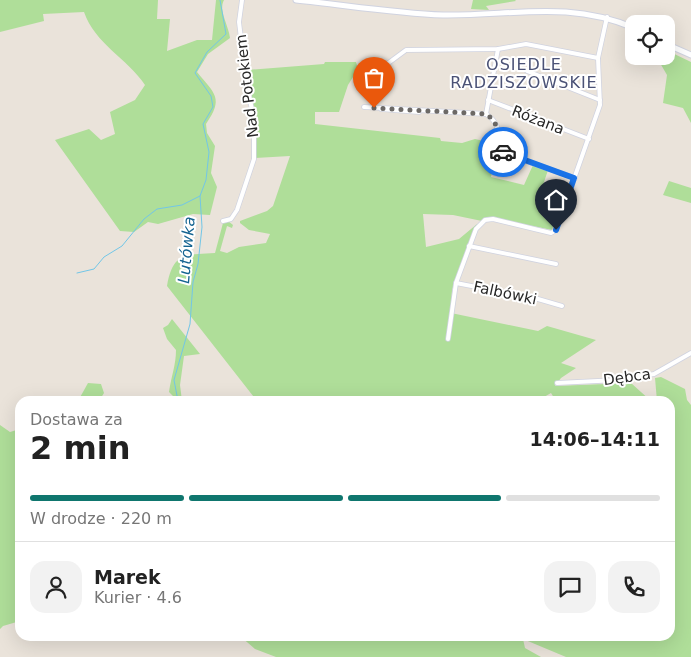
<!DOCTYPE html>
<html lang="pl">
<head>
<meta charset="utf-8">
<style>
  :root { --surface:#fff; --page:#f2f2f2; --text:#222; --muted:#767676; --line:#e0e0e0; --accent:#0f766e }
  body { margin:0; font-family:"DejaVu Sans",sans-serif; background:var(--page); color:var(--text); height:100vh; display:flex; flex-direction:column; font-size:19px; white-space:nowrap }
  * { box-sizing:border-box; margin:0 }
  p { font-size:16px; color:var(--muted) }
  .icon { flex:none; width:28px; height:28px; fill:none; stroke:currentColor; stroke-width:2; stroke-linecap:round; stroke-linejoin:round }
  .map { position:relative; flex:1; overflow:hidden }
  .drawer { position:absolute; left:15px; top:396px; width:660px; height:245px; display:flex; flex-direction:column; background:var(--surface); border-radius:15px; box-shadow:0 5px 20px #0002 }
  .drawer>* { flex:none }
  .fabs { position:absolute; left:625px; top:15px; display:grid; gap:10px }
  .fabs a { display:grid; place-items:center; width:50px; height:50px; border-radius:10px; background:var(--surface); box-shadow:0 5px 20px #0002; font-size:25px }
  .pin { position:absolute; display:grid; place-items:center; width:42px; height:42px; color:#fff; margin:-51px -21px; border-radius:50% 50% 50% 0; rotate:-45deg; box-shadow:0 0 5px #0007 }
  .pin .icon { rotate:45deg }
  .courier { position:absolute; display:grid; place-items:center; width:50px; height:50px; margin:-25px; border:4px solid #1a73e8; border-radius:50%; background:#fff; color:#222; box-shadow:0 1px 6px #0007 }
  .summary em { font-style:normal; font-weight:700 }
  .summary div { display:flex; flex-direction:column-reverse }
  .summary { display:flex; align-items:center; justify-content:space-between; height:85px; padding:0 15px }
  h1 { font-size:32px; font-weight:700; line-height:38px }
  .bar { display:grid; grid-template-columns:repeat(4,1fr); gap:8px 5px; align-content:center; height:60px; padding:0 15px }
  .bar i { height:6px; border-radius:4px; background:var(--line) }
  .bar .active { background:var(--accent) }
  .bar p { grid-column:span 4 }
  .line { display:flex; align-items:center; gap:12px; padding:0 15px; border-top:1px solid var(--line) }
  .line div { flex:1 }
  .round { display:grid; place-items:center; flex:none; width:52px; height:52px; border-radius:15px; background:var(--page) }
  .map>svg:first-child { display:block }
  .green { fill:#afde99 }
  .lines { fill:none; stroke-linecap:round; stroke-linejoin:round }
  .stream { stroke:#72c6e7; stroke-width:1 }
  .minor-casing { stroke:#d0d3e0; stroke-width:5.5 }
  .tertiary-casing { stroke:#d0d3e0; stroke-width:7 }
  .minor { stroke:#fff; stroke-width:4 }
  .tertiary { stroke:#fff; stroke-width:5 }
  .done { stroke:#6c6966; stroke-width:5; stroke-dasharray:0 9 }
  .route { stroke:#1a73e8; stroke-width:6 }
  .labels { text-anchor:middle; stroke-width:4; stroke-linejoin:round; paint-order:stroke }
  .street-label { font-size:15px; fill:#282828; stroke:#fff }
  .neighbourhood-label { font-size:16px; letter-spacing:1px; fill:#4b5276; stroke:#fff }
  .water-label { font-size:16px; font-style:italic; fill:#146390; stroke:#fff }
</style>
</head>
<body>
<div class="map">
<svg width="691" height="657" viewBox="0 0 691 657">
  <rect width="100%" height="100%" fill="#eae3da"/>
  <g class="green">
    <path d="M0,0H158L157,19H170L167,51L197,40H212L216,0H224C218,10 229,26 230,38L208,54L197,72C215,94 224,98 206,124L207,133L215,146L211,173L217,187L210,215L193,214L158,224L148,222L134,232L120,231L55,140L89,129L101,140L115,134L110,112L135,100L145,85C127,58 95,44 84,12L43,14L44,21L0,32Z"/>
    <polygon points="473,0 515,0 516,1 486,6 489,10 471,9"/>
    <polygon points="666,50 691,62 691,123 683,108 663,103 667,75 656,56 666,56"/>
    <path d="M325,62H356L358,69L348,85L339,112H315V124L440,138L441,141L462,143L475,139L497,144L491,177L524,185L533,165L548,170L542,188L563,196L552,230L493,218L482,221L453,215L423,214L426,247L459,239L477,224L452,290L451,313L538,331L547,326L596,340L561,363L576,368L561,378L555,386L631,383L651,401H556L551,393L537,401H257L167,286C173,252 185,255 215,253L223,223L228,221L233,225L232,228L227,226L220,251L227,253L239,247L266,243L270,234L249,230L240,223V221L267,211L273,206L290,156L255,158L256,125L246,70L324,64Z"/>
    <polygon points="669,181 691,188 691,203 663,195"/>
    <path d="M172,319L200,354L184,356L180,385L182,401H174V397L169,392C171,377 176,365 176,350L167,339L163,328L168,325Z"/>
    <polygon points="661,377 685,389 687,400 691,405 691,657 566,657 523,639 525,648 541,657 276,657 255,649 240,636 670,636 670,401 657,401 655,378"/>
    <polygon points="88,383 101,384 104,393 99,401 78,401"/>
    <polygon points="0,425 10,432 20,429 20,621 3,626 0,629"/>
  </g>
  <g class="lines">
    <g class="stream">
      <polyline points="77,273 94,269 104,257 122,246 144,219 157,209 182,205 200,196"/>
      <polyline points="178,401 174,380 190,324 193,282 198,264 202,227 200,196 206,180 209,152 203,124 213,107 211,96 195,73 207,52 226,34 220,0"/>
    </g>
    <defs>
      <g id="minor">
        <polyline points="383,67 406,50 498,49 526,44 598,58"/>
        <polyline points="527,71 600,100"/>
        <polyline points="488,100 589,139"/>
        <polyline points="364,107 486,114"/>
        <polyline points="381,109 419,112"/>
        <path d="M486,114C501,123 499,139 503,153L575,178"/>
        <polyline points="486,114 498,49"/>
        <polyline points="223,221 231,219 237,210 254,159 254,120 246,80 239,22 242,0"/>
        <polyline points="469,246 556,264"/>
        <polyline points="562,306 538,299 456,283 476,229 485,220 493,219 551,233 556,230 600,105 598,58 607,17"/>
        <polyline points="448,339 456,283"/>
        <polyline points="557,383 618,380 654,374 691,353"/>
      </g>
      <g id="tertiary">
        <path d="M296,0C345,5 394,13 443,15C512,16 568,0 634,28"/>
        <polyline points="666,44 691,55"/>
      </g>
    </defs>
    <use href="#minor" class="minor-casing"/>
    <use href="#tertiary" class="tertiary-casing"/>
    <use href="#minor" class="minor"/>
    <use href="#tertiary" class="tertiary"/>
  </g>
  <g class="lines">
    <path class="done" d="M374,108L486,114C500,123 499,138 503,152"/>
    <polyline class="route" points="503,152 574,178 556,230"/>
  </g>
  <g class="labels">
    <g class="street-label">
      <text transform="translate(247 86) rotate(-97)" y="5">Nad Potokiem</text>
      <text transform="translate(538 120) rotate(21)" y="5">Różana</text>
      <text transform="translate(505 293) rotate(12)" y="5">Falbówki</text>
      <text transform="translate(627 377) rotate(-8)" y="5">Dębca</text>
    </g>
    <g class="neighbourhood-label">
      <text x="524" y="70">OSIEDLE<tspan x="524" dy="18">RADZISZOWSKIE</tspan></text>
    </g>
    <g class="water-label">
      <text transform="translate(186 250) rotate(-85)" y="6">Lutówka</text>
    </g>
  </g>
</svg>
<div class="fabs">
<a><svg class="icon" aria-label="locate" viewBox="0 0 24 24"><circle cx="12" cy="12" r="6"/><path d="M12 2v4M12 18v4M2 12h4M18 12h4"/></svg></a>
</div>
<div class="pin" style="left:374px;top:108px;background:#ea580c"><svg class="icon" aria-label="bag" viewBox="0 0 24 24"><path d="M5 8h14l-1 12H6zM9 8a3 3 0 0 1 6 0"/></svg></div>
<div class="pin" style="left:556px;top:230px;background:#1f2937"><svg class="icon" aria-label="home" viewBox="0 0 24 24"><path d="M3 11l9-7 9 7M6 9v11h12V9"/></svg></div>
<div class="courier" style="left:503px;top:152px"><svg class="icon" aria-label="car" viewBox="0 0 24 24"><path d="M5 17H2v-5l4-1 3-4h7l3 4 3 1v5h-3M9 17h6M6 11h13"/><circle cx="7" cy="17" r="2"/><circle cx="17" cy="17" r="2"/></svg></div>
<section class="drawer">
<div class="summary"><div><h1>2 min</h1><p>Dostawa za</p></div><em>14:06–14:11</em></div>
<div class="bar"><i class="active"></i><i class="active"></i><i class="active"></i><i></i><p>W drodze · 220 m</p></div>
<div class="line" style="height:90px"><a class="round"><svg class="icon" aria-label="person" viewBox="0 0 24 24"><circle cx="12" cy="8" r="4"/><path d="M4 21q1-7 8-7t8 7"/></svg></a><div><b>Marek</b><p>Kurier · 4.6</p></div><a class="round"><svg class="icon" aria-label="chat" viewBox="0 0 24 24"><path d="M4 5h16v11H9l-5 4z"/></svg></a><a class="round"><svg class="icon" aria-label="phone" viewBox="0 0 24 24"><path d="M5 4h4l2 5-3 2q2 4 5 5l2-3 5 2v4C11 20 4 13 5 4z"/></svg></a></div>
</section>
</div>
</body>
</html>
